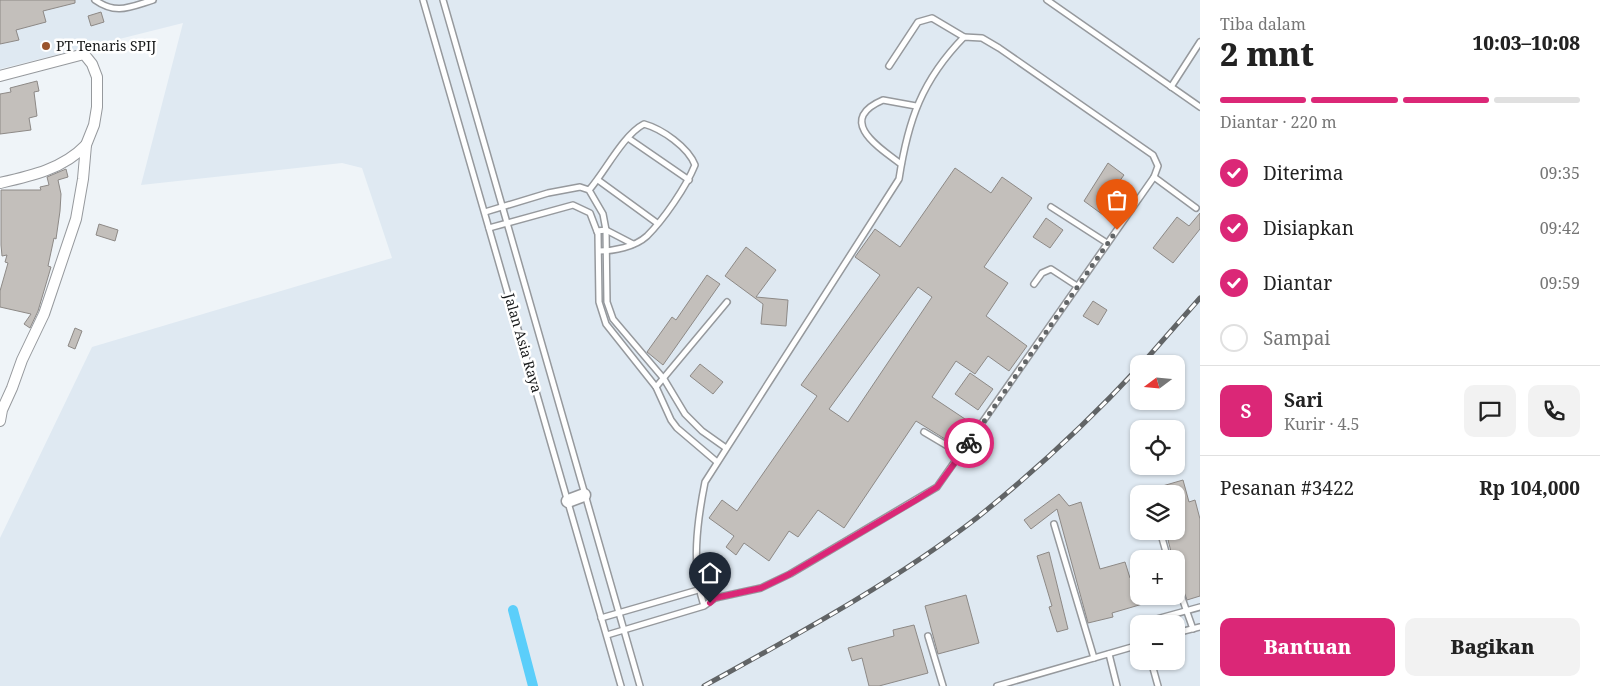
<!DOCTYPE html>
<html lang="id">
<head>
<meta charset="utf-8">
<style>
  :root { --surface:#fff; --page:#f2f2f2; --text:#222; --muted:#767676; --line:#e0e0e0; --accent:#db2777 }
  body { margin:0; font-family:"Noto Serif",serif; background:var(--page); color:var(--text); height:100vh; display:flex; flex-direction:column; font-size:19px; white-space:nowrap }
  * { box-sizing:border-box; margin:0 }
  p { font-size:16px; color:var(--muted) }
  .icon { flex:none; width:28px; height:28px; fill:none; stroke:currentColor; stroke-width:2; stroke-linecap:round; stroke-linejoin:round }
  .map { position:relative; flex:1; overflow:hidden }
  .drawer { display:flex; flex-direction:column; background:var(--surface); width:400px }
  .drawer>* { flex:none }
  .needle { width:32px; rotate:254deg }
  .controls { position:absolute; left:1130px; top:355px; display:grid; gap:10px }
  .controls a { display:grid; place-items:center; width:55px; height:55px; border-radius:10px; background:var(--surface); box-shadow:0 1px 4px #0004; font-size:25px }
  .pin { position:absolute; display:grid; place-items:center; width:42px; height:42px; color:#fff; margin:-51px -21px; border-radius:50% 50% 50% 0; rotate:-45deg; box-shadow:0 0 5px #0007 }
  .pin .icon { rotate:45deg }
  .courier { position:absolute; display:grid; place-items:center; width:50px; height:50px; margin:-25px; border:4px solid #db2777; border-radius:50%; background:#fff; color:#222; box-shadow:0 1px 6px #0007 }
  .headline em { font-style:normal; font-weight:800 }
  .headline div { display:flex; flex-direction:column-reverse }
  .headline { display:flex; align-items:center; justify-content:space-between; height:85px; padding:0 20px }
  h1 { font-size:32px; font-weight:800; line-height:38px }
  .bar { display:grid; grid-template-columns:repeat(4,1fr); gap:8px 5px; align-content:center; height:60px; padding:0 20px }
  .bar i { height:6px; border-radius:4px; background:var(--line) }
  .bar .on { background:var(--accent) }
  .bar p { grid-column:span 4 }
  .line { display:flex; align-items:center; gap:12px; padding:0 20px; border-top:1px solid var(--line) }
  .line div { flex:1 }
  .round { display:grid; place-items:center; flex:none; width:52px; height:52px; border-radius:10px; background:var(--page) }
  ol { padding:0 20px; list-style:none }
  li { display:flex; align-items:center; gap:15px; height:55px }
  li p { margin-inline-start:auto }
  li .icon { padding:5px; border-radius:50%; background:var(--accent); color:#fff; stroke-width:4 }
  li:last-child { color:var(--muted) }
  li i { width:28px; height:28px; border:2px solid var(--line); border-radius:50% }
  .primary-button { display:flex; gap:10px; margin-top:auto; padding:10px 20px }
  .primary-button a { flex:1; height:58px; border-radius:10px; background:var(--accent); color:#fff; font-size:20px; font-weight:800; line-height:58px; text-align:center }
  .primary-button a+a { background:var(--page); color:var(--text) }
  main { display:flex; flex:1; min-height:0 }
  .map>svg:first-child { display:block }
  .built { fill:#dfe9f2; fill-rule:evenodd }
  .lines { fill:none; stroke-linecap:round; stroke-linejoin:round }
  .canal { stroke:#5bcefa; stroke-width:10 }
  .building { fill:#c3bfbb; stroke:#8d8986; fill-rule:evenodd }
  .service-casing { stroke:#96999d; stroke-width:8 }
  .minor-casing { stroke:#96999d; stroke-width:12 }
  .tertiary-casing { stroke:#96999d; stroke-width:15 }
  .service { stroke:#fff; stroke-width:5 }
  .minor { stroke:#fff; stroke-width:10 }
  .tertiary { stroke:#fff; stroke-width:12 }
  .rail-casing { stroke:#616466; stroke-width:5 }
  .rail { stroke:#fff; stroke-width:3; stroke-dasharray:9; stroke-linecap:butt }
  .done { stroke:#636668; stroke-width:5; stroke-dasharray:0 9 }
  .route { stroke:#db2777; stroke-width:6 }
  .poi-dot { fill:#9a542c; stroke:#fff; stroke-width:2 }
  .labels { text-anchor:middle; stroke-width:5; stroke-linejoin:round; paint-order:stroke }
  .poi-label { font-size:14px; fill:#181a1b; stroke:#fff; text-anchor:start }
  .street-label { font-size:14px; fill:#181a1b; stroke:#fff }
</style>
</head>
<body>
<main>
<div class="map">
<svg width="1200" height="686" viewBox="0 0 1200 686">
  <rect width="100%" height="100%" fill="#eff4f8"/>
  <path class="built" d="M0,0H1200V686H0V538L92,347L392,258L362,168L342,163L141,185L183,23L0,69ZM1139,364H1176V401H1139ZM1139,429H1176V466H1139ZM1139,494H1176V531H1139ZM1139,559H1176V596H1139ZM1139,624H1176V661H1139Z"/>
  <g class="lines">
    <polyline class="canal" points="513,610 533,686"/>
  </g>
  <g class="building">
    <polygon points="0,0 75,0 75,3 43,11 46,22 16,30 19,40 0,44"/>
    <polygon points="101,12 104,22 91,26 88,16"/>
    <polygon points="37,81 39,91 34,92 37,116 29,118 31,130 0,134 0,94 11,92 10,88"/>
    <polygon points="1108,163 1124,175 1116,186 1128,195 1110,220 1084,201"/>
    <path d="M955,168L991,193L1002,177L1032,198L984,267L1008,283L986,316L1027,346L1009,371L988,356L975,374L956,361L932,397L968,421L953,444L916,421L844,528L818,510L798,537L789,531L769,561L744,543L736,555L726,547L734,536L709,518L722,500L737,511L817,396L801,385L880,275L855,257L875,229L900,247ZM918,287L932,297L848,422L829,409Z"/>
    <polygon points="66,169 68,177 58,180 61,194 60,211 56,239 54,238 48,266 51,267 38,311 30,328 24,324 31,314 0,307 0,291 8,263 5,262 7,255 2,256 1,245 1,190 41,190 40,187 49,185 47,177"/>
    <polygon points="1200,213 1200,229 1173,263 1153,248 1177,217 1189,226"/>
    <polygon points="1046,218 1063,230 1050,248 1033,237"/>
    <polygon points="99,224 118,230 115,241 96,235"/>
    <polygon points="746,247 776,270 756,297 788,300 786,326 761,324 763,304 725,276"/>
    <polygon points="707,275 720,284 663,365 647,352 672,317 676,320"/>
    <polygon points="1093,301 1107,310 1098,325 1083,316"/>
    <polygon points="75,328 82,331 75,349 68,346"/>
    <polygon points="700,364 723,382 713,394 690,376"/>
    <polygon points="970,373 993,389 978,410 955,394"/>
    <polygon points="1183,480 1189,502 1195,500 1200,519 1200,596 1187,600 1180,581 1183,580 1177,560 1173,559 1168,540 1176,537 1176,494 1160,494 1159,487"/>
    <polygon points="1059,494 1069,506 1081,502 1100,569 1125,562 1130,578 1139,575 1139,596 1163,596 1163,598 1112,613 1113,617 1088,623 1057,509 1031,529 1024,520"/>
    <polygon points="1049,552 1068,629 1057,632 1049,607 1052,606 1037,556"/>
    <polygon points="966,595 979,643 938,654 925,606"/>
    <polygon points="914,625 928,673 879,686 869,686 862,658 852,661 848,648 894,636 893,630"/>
  </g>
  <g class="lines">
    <defs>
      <g id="service">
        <path d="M95,0C116,15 130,7 153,0"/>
        <polyline points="423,0 621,686"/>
        <polyline points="443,0 640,686"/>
        <polyline points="1047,0 1200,107"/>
        <polyline points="889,66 918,22 932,18 964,37"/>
        <polyline points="1171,87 1200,42"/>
        <polyline points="628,138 689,180"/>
        <path d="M901,164C878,147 836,120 883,100L916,106"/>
        <polyline points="1154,177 1196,208"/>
        <polyline points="598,180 657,223"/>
        <path d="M589,190C605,172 623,135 644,124C662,129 688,147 695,165C686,187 664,219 647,236C635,247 614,251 599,251"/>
        <polyline points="1051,207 1107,243"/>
        <polyline points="485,212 548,193 580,187 589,190 603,214 606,230 607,302 613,319 664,379 685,414 702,431 726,448"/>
        <polyline points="489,228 573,205 590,213 598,234 599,302 606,324 656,387 671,420 677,428 717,462"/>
        <polyline points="597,231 606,230 633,244"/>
        <polyline points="1034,284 1042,273 1051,269 1077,286"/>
        <polyline points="656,387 727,302"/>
        <polyline points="924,432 961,454"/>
        <polyline points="1054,524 1094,658"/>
        <polyline points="1160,531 1168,559"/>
        <polyline points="1176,581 1193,629"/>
        <polyline points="601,618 698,590 707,592 715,598"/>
        <polyline points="1142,623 1200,607"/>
        <polyline points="1176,633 1200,627"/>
        <path d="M607,635L704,606L715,598L761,588L790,574L937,487L1154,177L1158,166L1153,155L999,48L982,38L964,37C922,80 908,120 899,179L705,482C697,522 691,568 704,606"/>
        <polyline points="928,636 943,686"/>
        <polyline points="1109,654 1117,686"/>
        <polyline points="1151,661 1158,686"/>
        <polyline points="997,686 1139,645"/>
      </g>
      <g id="minor">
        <polyline points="0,76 84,54 92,64 97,77 97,107 94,125 86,145 83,179 76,219 44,314 22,360 12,388 2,410 0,421"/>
        <path d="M0,183C31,176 63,169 86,145"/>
      </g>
      <polyline id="tertiary" points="568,501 584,495"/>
    </defs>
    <use href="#service" class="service-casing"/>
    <use href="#minor" class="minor-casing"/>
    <use href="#tertiary" class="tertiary-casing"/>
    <use href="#service" class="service"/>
    <use href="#minor" class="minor"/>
    <use href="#tertiary" class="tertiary"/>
    <defs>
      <g id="rail">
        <polyline points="1142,364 1200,298"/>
        <path d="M704,686C798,634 893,583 978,517C1035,471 1089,421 1139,367"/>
      </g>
    </defs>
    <use href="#rail" class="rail-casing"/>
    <use href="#rail" class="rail"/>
  </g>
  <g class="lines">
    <polyline class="done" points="969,443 1117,230"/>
    <polyline class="route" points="710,603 715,598 761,588 790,574 916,500 937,487 969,443"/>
  </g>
  <circle class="poi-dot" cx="46" cy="46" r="5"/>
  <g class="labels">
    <g class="poi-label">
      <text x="56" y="51">PT Tenaris SPIJ</text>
    </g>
    <g class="street-label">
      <text transform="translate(523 343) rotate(74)" y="5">Jalan Asia Raya</text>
    </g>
  </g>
</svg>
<div class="controls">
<a><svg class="needle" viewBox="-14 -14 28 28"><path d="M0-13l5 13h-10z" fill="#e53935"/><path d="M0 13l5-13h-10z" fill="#767676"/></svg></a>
<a><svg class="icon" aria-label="locate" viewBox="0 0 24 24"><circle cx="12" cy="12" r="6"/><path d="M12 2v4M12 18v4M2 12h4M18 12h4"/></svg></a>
<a><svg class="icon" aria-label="layers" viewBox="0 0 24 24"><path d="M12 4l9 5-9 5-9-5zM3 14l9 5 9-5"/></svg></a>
<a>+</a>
<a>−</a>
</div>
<div class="pin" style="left:1117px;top:230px;background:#ea580c"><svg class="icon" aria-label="bag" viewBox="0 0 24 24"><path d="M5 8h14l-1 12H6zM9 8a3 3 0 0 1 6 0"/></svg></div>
<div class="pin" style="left:710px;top:603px;background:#1f2937"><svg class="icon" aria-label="home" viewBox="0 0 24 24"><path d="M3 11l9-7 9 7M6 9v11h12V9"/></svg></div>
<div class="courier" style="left:969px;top:443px"><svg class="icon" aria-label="bike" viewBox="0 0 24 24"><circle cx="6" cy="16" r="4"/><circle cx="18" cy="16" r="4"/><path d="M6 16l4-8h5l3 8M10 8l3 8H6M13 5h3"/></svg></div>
</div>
<section class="drawer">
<div class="headline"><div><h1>2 mnt</h1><p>Tiba dalam</p></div><em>10:03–10:08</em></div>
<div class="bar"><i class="on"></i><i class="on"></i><i class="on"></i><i></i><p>Diantar · 220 m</p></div>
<ol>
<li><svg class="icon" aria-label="check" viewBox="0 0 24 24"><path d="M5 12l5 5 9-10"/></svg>Diterima<p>09:35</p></li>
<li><svg class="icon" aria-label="check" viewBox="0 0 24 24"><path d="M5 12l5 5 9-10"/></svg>Disiapkan<p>09:42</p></li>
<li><svg class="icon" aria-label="check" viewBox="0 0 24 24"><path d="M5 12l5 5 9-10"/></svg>Diantar<p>09:59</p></li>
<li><i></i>Sampai</li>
</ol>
<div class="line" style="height:90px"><b class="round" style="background:var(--accent);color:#fff">S</b><div><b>Sari</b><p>Kurir · 4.5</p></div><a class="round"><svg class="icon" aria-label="chat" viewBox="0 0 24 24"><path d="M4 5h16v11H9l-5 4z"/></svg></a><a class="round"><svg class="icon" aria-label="phone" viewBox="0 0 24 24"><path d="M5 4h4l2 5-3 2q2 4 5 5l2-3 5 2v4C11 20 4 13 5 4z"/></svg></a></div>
<div class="line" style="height:65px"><div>Pesanan #3422</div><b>Rp 104,000</b></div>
<div class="primary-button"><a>Bantuan</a><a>Bagikan</a></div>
</section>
</main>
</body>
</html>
